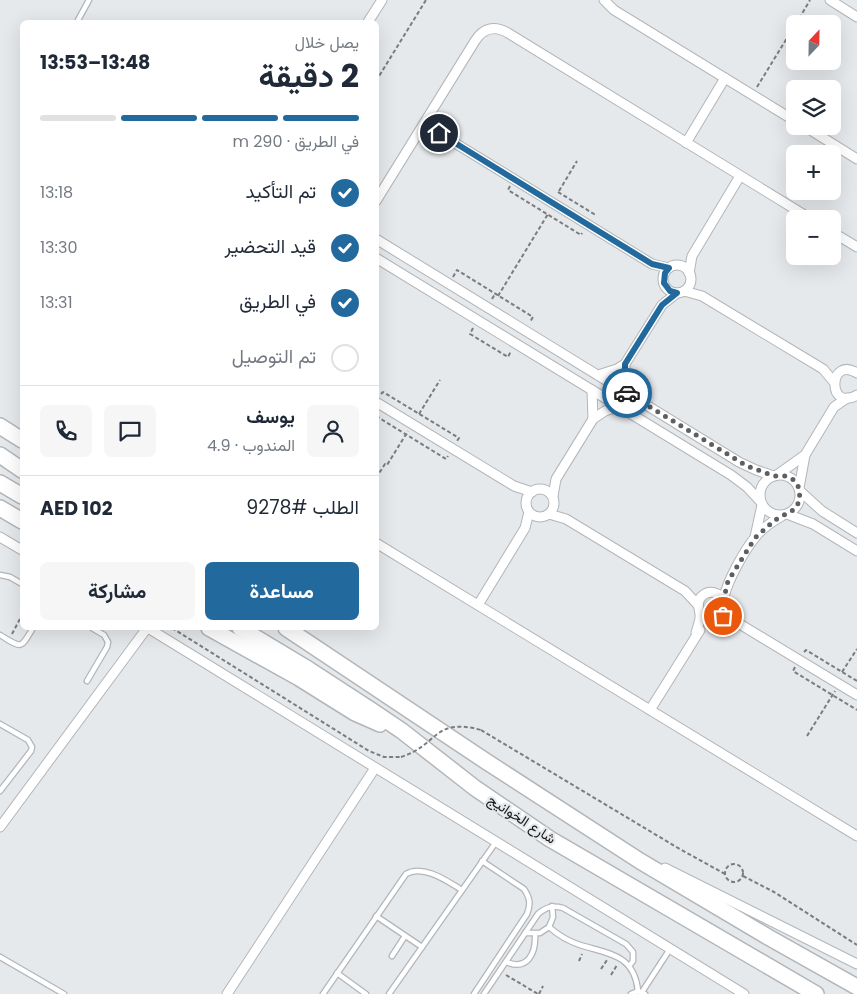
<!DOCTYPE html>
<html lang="ar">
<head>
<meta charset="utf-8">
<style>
  :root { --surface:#fff; --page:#f6f6f7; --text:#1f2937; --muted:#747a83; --line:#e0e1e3; --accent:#22699d }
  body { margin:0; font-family:Poppins,Vazirmatn,sans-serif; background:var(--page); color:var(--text); direction:rtl; height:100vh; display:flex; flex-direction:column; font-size:19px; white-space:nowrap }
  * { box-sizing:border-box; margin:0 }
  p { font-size:16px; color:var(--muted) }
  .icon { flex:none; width:28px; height:28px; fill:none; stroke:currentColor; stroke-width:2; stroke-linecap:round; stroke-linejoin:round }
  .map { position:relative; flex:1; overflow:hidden; direction:ltr }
  .details { position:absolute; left:20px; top:20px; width:359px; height:610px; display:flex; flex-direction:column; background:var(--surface); border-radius:8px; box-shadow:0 5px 20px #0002; direction:rtl }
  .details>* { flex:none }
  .needle { width:32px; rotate:22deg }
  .buttons { position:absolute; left:786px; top:15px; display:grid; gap:10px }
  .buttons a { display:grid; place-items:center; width:55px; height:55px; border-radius:8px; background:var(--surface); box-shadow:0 5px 20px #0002; font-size:25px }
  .pin { position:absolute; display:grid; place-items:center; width:42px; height:42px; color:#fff; margin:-21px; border:2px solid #fff; border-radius:50%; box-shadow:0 1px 5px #0007 }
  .courier { position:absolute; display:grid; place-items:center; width:50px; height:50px; margin:-25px; border:4px solid #22699d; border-radius:50%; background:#fff; color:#222; box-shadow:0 1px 6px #0007 }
  .summary em { font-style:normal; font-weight:700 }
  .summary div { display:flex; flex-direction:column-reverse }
  .summary { display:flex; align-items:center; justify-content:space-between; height:85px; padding:0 20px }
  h1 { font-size:32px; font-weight:700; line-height:38px }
  .bar { display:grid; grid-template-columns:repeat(4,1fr); gap:8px 5px; align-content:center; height:60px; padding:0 20px }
  .bar i { height:6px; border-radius:4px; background:var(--line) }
  .bar .active { background:var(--accent) }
  .bar p { grid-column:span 4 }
  .line { display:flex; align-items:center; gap:12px; padding:0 20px; border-top:1px solid var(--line) }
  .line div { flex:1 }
  .round { display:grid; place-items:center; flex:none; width:52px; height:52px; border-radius:8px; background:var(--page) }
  ol { padding:0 20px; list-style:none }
  li { display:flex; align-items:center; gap:15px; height:55px }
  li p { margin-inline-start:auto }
  li .icon { padding:5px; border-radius:50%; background:var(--accent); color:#fff; stroke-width:4 }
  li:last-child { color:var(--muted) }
  li i { width:28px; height:28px; border:2px solid var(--line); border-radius:50% }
  .action { display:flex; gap:10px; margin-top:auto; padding:10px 20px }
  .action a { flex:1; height:58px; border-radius:8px; background:var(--accent); color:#fff; font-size:20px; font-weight:700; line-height:58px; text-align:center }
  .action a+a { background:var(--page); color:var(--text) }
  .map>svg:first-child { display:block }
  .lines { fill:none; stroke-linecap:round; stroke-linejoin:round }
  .lane-casing { stroke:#b3b6b9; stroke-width:7 }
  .street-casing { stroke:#b3b6b9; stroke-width:11 }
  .highway-casing { stroke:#b3b6b9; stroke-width:18 }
  .path { stroke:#7a7c7e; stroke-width:2; stroke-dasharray:4 2.5; stroke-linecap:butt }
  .lane { stroke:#fff; stroke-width:4.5 }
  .street { stroke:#fff; stroke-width:9 }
  .highway { stroke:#fff; stroke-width:15 }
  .path-bridge { stroke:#7a7c7e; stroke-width:2; stroke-dasharray:4 2.5; stroke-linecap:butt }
  .done { stroke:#5e5f61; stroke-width:5; stroke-dasharray:0 9 }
  .route { stroke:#22699d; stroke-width:6 }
  .labels { text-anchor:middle; stroke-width:4.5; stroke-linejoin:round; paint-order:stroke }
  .street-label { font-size:14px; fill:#141516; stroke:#e6e9ec }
</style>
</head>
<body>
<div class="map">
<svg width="857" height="994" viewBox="0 0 857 994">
  <rect width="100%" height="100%" fill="#e6e9ec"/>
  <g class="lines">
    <defs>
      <g id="lane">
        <polyline points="77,22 89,0"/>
        <polyline points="0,575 10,577 22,584"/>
        <path d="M0,635C22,648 20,650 33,628"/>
        <polyline points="87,681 107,647 108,642 104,635 92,628"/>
        <polyline points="0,724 28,740 32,747 31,751 0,791"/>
        <polyline points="376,916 422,947"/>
        <path d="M549,927C558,935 568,941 580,945C609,954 634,954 638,991"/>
        <polyline points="525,933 540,933 549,927 553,917 552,906"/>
        <polyline points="392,956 405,936"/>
        <polyline points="0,957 64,994"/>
        <path d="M506,962C528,971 536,953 535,934"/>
        <polyline points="337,973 366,994"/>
        <polyline points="642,992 670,949"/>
        <path d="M323,994L406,874C423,864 447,881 462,890"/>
        <polyline points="389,994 496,842"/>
        <path d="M474,994L527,914C531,904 530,898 524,889L482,861"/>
        <path d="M484,994L538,914C546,907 553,905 563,908L626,944L633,952V961L630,965"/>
        <polyline points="631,994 638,991 645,994"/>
      </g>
      <g id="street">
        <polyline points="604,0 614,10 795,121"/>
        <polyline points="830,0 857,17"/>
        <polyline points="368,22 382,0"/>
        <polyline points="424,124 652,264 669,268"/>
        <polyline points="804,126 857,159"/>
        <polyline points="686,143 725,78"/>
        <path d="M376,201L475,41C483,28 494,25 508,33L811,219"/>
        <polyline points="832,232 857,247"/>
        <polyline points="376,239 739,462 756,470 774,476"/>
        <polyline points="376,258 731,475 747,487 760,501"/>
        <circle cx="677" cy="279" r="14"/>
        <polyline points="689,273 692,256 740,176"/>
        <polyline points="684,291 702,296 823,369 834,382"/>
        <path d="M857,373C828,355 827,413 857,395"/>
        <polyline points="598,375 617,369 625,364"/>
        <polyline points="592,390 593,419"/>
        <polyline points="625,391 625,364 662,305 677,293"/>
        <polyline points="376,402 514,486 532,492"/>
        <circle cx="780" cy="495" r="20"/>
        <polyline points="777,475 805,455"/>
        <polyline points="799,488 805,455 834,407 847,398"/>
        <circle cx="540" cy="503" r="14"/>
        <polyline points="800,491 822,511 857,533"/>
        <polyline points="553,496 556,479 593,419 605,411 619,406"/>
        <polyline points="549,514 566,519 685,591 698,605"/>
        <polyline points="787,514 813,524 857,551"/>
        <polyline points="0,537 22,550"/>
        <polyline points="755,537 762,505"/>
        <polyline points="376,543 857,836"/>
        <path d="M724,598C727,581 745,549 757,535C764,527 773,521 782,516"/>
        <polyline points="478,605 525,528 529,512"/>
        <polyline points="720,619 738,623 857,695"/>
        <polyline points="148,628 744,994"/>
        <path d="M696,633C697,628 701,620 700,614C699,607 696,602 702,596C716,583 736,607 721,618C713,624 705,620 700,614"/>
        <polyline points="650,710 700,630"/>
        <polyline points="0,827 147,628"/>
        <polyline points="665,868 857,964"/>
        <polyline points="227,994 375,768"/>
      </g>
      <g id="highway">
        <polyline points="0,426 22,440"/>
        <polyline points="0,455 22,470"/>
        <polyline points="0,483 22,496"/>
        <polyline points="0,508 22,521"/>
        <polyline points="209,628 299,678 355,713 380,724"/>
        <polyline points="240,628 308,669 371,710 402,731 475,788 550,839 816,994"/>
        <polyline points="286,628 487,762 640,861 768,937 857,987"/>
      </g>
    </defs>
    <use href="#lane" class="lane-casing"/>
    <use href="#street" class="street-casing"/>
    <use href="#highway" class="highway-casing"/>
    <g class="path">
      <polyline points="796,24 810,0"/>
      <polyline points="376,81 426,0"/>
      <polyline points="757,87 795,25"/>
      <polyline points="510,186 508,190 581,235 582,233"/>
      <polyline points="559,191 577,161"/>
      <polyline points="558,192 594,214 593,216"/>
      <polyline points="453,277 457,270 533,317 530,322"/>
      <polyline points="498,296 548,214"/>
      <polyline points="492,299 495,294"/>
      <polyline points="473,328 470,334 508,357 511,351"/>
      <polyline points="381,394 383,392 459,438 457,441"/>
      <polyline points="419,414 440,380"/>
      <polyline points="376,416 446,459 448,456"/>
      <polyline points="376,478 385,464 387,465 408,431"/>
      <polyline points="172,628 369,751 384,757 401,757"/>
      <polyline points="12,634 22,615"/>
      <polyline points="804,652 806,650 857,681"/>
      <polyline points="795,667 793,671 857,710"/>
      <polyline points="842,672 857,649"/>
      <polyline points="481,730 678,848 725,874"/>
      <polyline points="807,736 835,691"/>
      <circle cx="734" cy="873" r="9"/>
      <polyline points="743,876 774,892 857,945"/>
      <polyline points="579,961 582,954"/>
      <polyline points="601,969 607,960"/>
      <polyline points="506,975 538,994"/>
      <polyline points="611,975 617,965"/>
      <polyline points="539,994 543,986"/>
    </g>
    <use href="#lane" class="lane"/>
    <use href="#street" class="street"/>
    <use href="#highway" class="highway"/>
    <path class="path-bridge" d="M401,757C439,745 433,717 481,730"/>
  </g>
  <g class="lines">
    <polyline class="done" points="627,393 747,466 774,476 786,476 794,480 799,488 800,500 795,509 775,520 755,538 728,581 724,598 726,608 723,616"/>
    <polyline class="route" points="439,133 652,264 669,268 665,273 664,283 670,291 677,293 662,305 625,364 625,391 627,393"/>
  </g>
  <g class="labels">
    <g class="street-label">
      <text transform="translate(522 819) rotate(33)" y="5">شارع الخوانيج</text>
    </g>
  </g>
</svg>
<div class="buttons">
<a><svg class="needle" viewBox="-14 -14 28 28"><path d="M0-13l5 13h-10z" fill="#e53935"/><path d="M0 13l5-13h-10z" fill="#747a83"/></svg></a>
<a><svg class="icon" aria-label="layers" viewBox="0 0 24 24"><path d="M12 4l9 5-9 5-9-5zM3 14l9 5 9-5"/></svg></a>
<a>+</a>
<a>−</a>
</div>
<div class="pin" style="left:723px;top:616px;background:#ea580c"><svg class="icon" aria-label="bag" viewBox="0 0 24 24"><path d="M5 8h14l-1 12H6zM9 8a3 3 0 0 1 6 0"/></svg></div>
<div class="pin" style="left:439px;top:133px;background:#1f2937"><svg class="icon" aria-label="home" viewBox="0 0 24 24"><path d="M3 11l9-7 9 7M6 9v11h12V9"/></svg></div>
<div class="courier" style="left:627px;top:393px"><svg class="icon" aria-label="car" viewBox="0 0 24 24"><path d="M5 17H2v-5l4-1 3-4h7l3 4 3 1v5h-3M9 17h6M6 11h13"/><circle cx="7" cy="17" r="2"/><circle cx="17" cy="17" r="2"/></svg></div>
<section class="details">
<div class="summary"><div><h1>2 دقيقة</h1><p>يصل خلال</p></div><em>13:48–13:53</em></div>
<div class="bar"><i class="active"></i><i class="active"></i><i class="active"></i><i></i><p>في الطريق · 290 m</p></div>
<ol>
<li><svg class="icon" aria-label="check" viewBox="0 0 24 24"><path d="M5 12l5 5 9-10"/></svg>تم التأكيد<p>13:18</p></li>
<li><svg class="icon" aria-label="check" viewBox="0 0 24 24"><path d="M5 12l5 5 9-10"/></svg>قيد التحضير<p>13:30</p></li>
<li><svg class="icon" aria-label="check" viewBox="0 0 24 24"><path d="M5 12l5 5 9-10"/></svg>في الطريق<p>13:31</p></li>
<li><i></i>تم التوصيل</li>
</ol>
<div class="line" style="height:90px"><a class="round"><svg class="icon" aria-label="person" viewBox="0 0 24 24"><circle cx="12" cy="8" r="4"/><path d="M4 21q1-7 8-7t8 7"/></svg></a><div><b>يوسف</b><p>المندوب · 4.9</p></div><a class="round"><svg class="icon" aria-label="chat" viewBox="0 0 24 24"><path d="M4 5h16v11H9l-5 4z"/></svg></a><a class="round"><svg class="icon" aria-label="phone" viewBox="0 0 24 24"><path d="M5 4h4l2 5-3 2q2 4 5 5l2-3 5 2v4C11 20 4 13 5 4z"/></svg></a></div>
<div class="line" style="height:65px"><div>الطلب #9278</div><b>AED 102</b></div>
<div class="action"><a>مساعدة</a><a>مشاركة</a></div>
</section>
</div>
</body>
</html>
